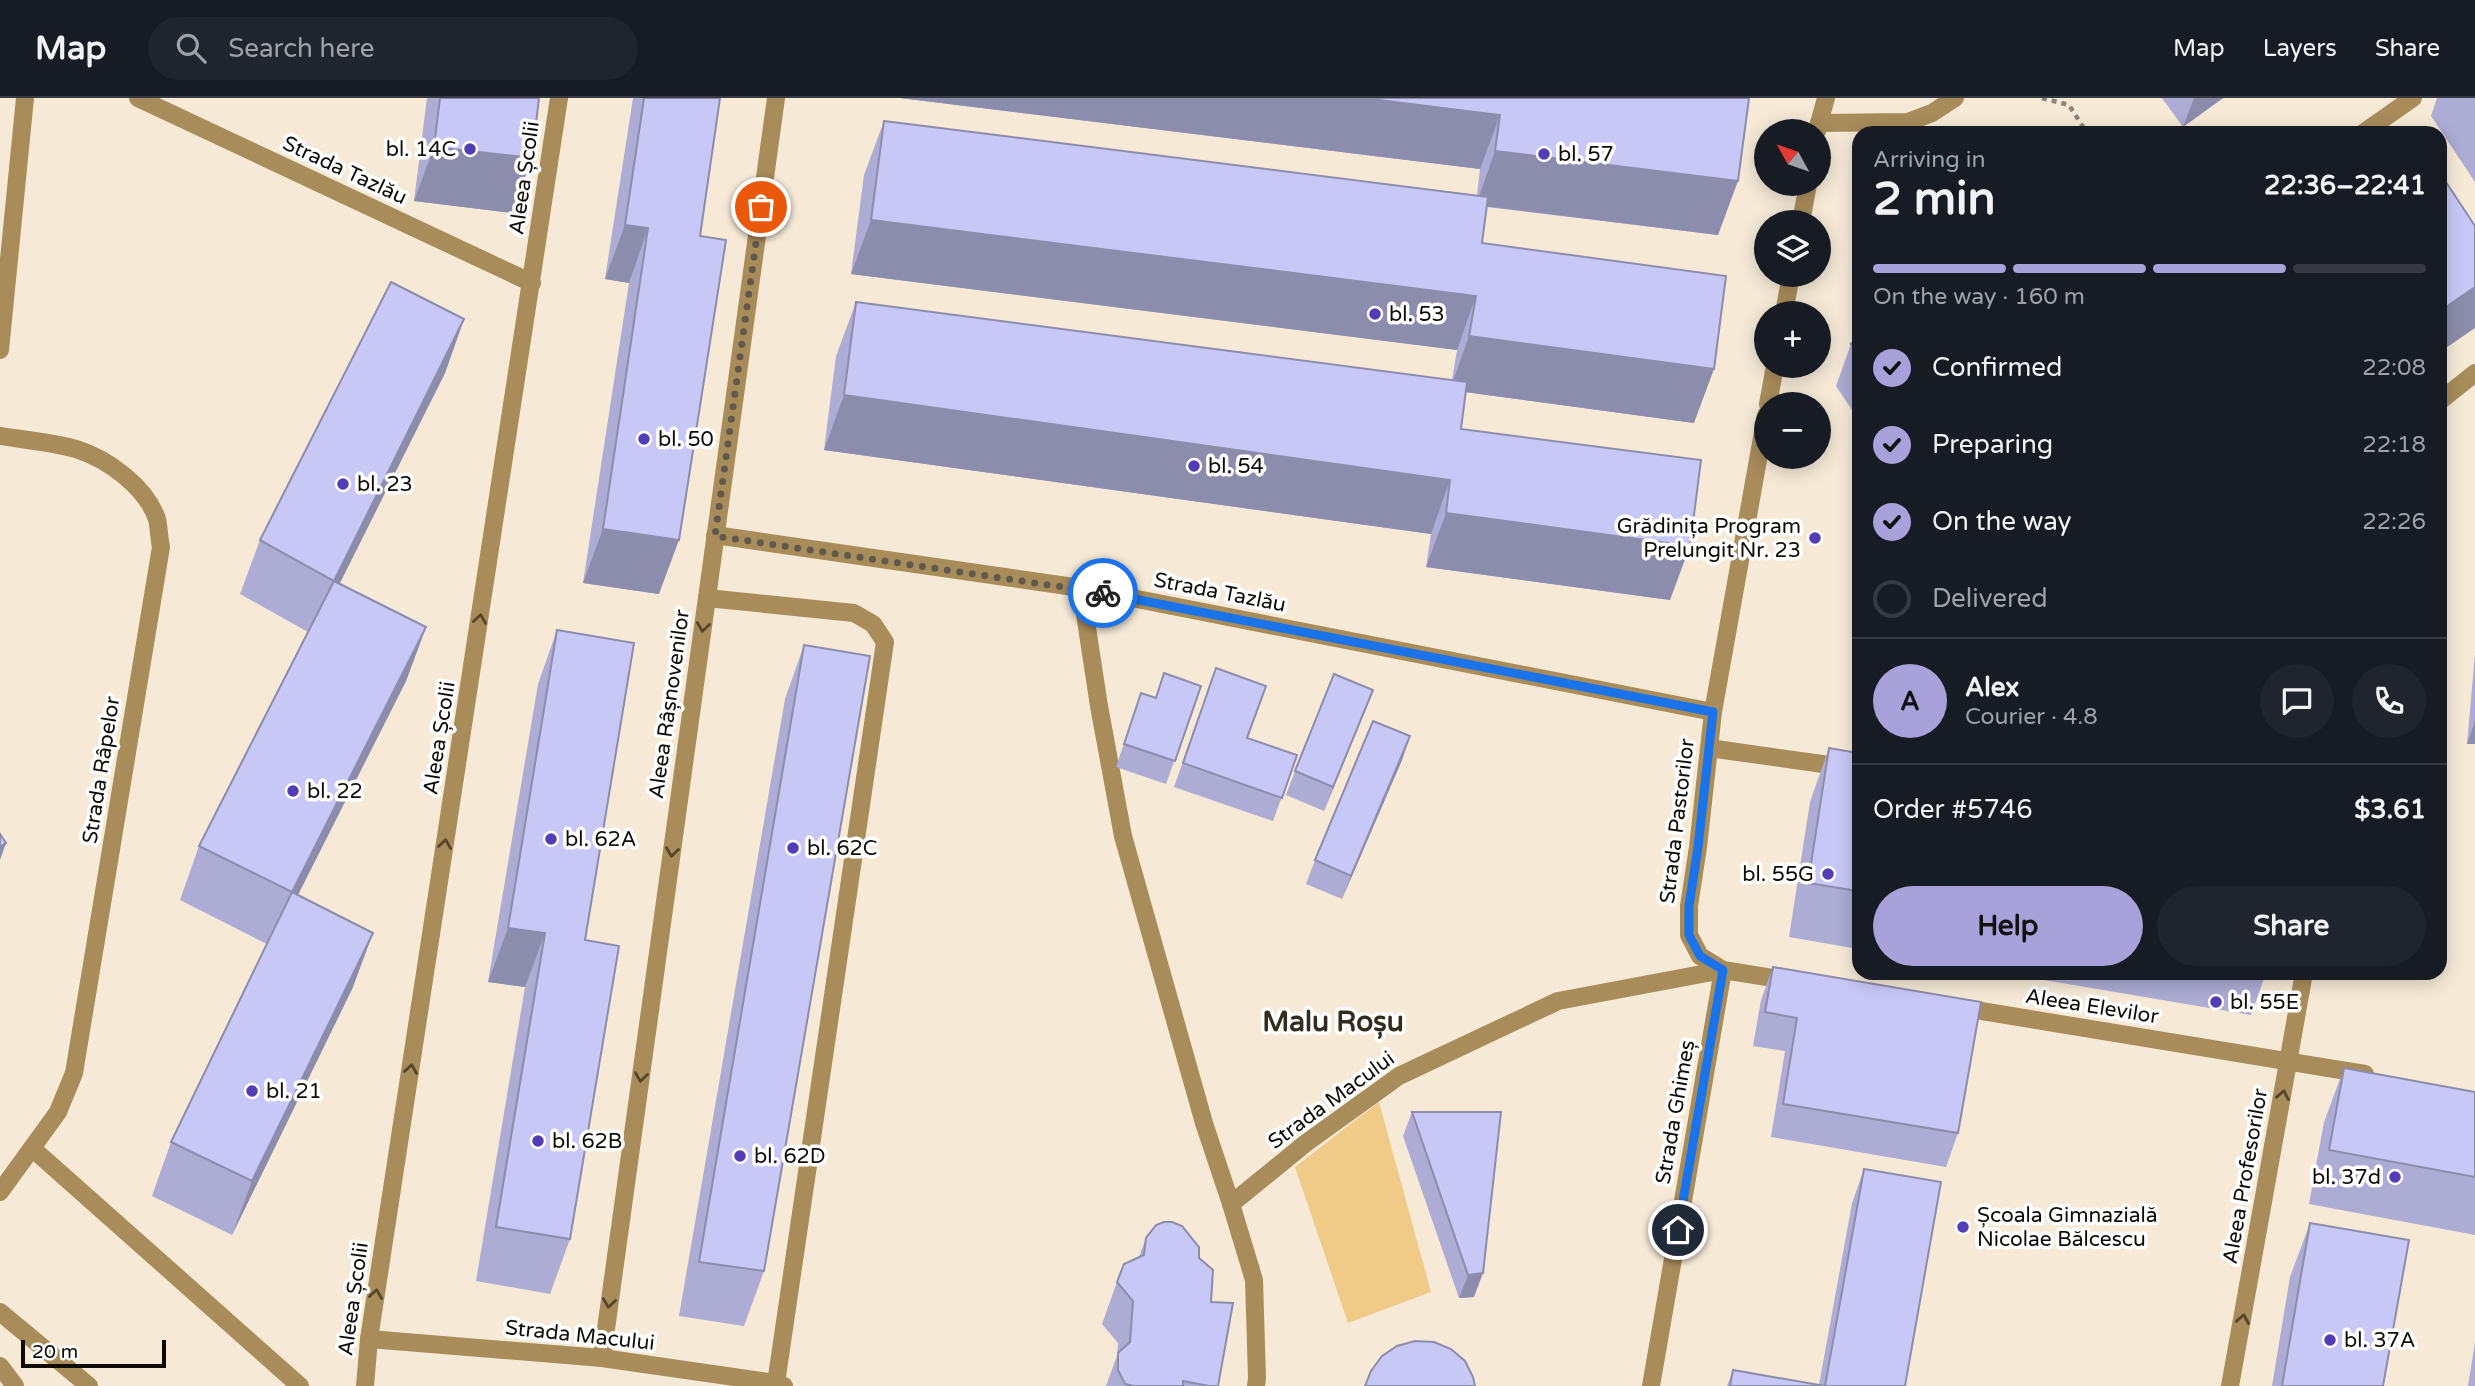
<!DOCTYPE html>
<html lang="en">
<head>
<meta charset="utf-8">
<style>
  :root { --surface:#171b24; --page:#20242c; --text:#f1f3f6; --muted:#9ea1a6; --line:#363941; --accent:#a9a1d9 }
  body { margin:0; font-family:"Varela Round",sans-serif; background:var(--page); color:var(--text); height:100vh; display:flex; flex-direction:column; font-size:26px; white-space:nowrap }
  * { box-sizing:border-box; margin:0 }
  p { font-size:23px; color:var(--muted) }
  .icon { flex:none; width:38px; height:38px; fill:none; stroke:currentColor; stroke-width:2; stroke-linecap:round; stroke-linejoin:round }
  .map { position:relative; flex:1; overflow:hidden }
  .details { position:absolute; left:1852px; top:28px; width:595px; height:854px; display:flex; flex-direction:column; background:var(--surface); border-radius:21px; box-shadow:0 4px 18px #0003 }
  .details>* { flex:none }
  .needle { width:46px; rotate:310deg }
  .buttons { position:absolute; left:1754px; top:21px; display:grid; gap:14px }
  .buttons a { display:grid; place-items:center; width:77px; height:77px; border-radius:50%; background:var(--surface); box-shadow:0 4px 18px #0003; font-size:35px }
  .scale { position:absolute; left:21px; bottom:18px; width:145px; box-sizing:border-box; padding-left:7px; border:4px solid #0f0b05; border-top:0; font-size:19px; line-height:24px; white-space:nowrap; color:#0f0b05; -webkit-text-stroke:5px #fff; paint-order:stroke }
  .pin { position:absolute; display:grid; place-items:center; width:60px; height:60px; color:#fff; margin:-30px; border:4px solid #fff; border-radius:50%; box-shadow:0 2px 7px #0007 }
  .courier { position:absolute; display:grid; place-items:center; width:70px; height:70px; margin:-35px; border:5px solid #1a73e8; border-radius:50%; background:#fff; color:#222; box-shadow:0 2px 9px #0007 }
  .headline em { font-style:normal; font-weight:800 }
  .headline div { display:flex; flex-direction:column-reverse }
  .headline { display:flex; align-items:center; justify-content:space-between; height:119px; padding:0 21px }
  h1 { font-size:46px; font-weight:800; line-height:52px }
  .bar { display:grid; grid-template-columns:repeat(4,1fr); gap:10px 7px; align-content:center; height:84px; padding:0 21px }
  .bar i { height:9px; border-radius:5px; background:var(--line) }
  .bar .active { background:var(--accent) }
  .bar p { grid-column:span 4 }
  .line { display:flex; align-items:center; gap:18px; padding:0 21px; border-top:2px solid var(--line) }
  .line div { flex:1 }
  .round { display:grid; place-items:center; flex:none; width:74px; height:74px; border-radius:37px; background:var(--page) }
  ol { padding:0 21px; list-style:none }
  li { display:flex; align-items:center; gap:21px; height:77px }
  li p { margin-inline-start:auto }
  li .icon { padding:7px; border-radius:50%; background:var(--accent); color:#111; stroke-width:4 }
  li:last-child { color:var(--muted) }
  li i { width:38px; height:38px; border:4px solid var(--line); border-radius:50% }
  .cta { display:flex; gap:14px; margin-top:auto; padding:14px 21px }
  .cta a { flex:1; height:80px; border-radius:42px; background:var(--accent); color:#111; font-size:28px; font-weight:800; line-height:80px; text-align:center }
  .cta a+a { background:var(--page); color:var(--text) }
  header { display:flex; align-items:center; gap:42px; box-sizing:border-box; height:98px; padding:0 35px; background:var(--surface); border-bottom:2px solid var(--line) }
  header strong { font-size:33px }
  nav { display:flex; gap:38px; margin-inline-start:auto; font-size:24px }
  .search { width:490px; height:63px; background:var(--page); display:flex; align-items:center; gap:18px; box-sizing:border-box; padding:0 24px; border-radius:38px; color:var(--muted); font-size:26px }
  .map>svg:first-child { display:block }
  .green { fill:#f0ca87 }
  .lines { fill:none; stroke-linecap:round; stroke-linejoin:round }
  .path { stroke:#8e8578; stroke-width:4.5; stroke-dasharray:5 5; stroke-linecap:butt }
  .service { stroke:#a88c5a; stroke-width:18 }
  .minor { stroke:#a88c5a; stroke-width:18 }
  .wall { fill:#acacd4 }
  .shaded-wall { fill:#8c8cac }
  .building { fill:#c8c8f6; stroke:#8c8cac; stroke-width:2 }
  .oneway { stroke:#54452b }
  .done { stroke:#60594e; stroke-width:7; stroke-dasharray:0 12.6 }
  .route { stroke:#1a73e8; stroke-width:9 }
  .poi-dot { fill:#523db5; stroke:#fff; stroke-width:2.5 }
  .labels { text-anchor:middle; stroke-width:7; stroke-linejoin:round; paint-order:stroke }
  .poi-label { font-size:21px; fill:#0f0b05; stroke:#fff; text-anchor:start }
  .street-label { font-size:21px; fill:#0f0b05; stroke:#fff }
  .district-label { font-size:28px; font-weight:bold; fill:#332b1c; stroke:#fff }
</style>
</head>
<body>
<header>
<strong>Map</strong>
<div class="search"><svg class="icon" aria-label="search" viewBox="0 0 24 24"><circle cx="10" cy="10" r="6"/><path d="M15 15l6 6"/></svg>Search here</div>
<nav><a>Map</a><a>Layers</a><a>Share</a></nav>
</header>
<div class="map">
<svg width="2475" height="1288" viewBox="0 0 2475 1288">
  <rect width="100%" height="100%" fill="#f6ead7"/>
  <polygon class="green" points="1379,1004 1431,1194 1348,1225 1295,1069"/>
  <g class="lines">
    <polyline class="path" points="2042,0 2069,7 2087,35"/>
    <g class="service">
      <polyline points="1819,25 1908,24 1932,15 1955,0"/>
      <path d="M0,338C25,342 52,344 76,351C108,361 146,389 157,421C159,430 159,440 161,449L74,975L58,1014L0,1094"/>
      <polyline points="1081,490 1099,608 1123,738 1204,1025 1231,1106"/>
      <polyline points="707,500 854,515 873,526 885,544 776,1285"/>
      <polyline points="1709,650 1858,671"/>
      <polyline points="33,1051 300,1288"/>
      <polyline points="0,1214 89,1288"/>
      <polyline points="369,1241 602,1260 776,1285 784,1288"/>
      <polyline points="0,1268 15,1288"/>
      <polyline points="1256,1288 1257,1280 1254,1182 1231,1106 1306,1045 1399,978 1558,903 1723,872"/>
    </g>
    <g class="minor">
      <polyline points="138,0 532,185"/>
      <polyline points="1817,33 1826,0"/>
      <polyline points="2363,35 2413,0"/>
      <polyline points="1801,124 1808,86"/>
      <polyline points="1784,215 1791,177"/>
      <polyline points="0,252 25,0"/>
      <polyline points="2440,303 2475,275"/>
      <polyline points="1768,306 1775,268"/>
      <polyline points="1766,317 1713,614 1698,749 1689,808 1689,837 1700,858 1723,872 1791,883"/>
      <polyline points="715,437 1081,490 1713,614"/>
      <polyline points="1957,909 2365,976"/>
      <polyline points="602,1260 776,0"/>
      <polyline points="365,1288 369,1241 559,0"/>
      <polyline points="1651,1288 1723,872"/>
      <polyline points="2230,1288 2304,875"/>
    </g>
  </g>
  <g class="wall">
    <polygon points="427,0 539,0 512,115 414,103"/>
    <polygon points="633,0 720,0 700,138 659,496 583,485 629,185 605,181"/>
    <polygon points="900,0 1749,0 1718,137 1486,109 1482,145 1694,325 1465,294 1461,331 1670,502 1426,469 1431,436 824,352 836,258 856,204 1452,282 1457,252 851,176 864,77 884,23 1477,97 1480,71"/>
    <polygon points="2162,0 2223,0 2183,29"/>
    <polygon points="2437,0 2475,0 2475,84 2431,18"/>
    <polygon points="464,221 445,275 339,486 426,529 406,583 298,797 353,889 232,1137 152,1098 171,1044 267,846 180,802 199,748 308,534 240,496 260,442"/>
    <polygon points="1858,240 1858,321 1836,288 1851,246"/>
    <polygon points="557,532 585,842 570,1141 550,1196 476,1183 525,889 488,884 538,586"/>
    <polygon points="804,547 764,1173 744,1228 679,1218 785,601"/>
    <polygon points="2475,556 2475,646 2467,646"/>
    <polygon points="1216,570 1247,640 1297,657 1273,723 1174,689"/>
    <polygon points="1164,575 1201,588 1166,686 1116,669 1141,595 1155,600"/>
    <polygon points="1364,615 1324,713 1286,697 1295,673"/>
    <polygon points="1410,638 1402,662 1342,801 1306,786 1315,762"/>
    <polygon points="1829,650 1858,655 1858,851 1789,839 1810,704"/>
    <polygon points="1773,869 1958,1035 1946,1069 1771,1039 1785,953 1753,948 1761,902"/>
    <polygon points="2002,875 2266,875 2251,917"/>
    <polygon points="2344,970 2475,994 2475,1137 2309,1106 2324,1024"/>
    <polygon points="1412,1014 1501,1014 1474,1199 1459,1200 1403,1038"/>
    <polygon points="1864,1071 1905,1288 1727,1288 1733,1272 1819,1287 1852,1105"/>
    <polygon points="2310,1125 2383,1288 2272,1288 2290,1179"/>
    <polygon points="1146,1140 1199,1160 1211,1204 1218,1288 1106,1288 1117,1258 1118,1245 1102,1226 1117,1184 1139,1159"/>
    <polygon points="2475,1244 2475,1288 2468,1288"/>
  </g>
  <g class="shaded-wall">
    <polygon points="900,0 1363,0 1500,17 1480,71"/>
    <polygon points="2194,0 2223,0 2183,29"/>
    <polygon points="434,49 532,60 512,115 414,103"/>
    <polygon points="1495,53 1738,83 1718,137 1476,107"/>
    <polygon points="871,122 1476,198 1457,252 851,176"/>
    <polygon points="625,127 648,130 629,185 605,181"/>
    <polygon points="2475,189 2475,230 2440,254 2440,213"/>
    <polygon points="464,221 445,275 314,537 334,483"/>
    <polygon points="1469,238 1714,271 1694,325 1450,292"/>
    <polygon points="844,297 1450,382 1431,436 824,352"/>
    <polygon points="1446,415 1690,448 1670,502 1426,469"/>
    <polygon points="603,431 679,442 659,496 583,485"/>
    <polygon points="426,529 406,583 272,848 292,794"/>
    <polygon points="1373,592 1364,615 1324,713 1333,689"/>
    <polygon points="2475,623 2475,646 2467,646"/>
    <polygon points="1410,638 1402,662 1342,801 1351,778"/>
    <polygon points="6,745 0,762 0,749"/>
    <polygon points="508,830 545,835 525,889 488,884"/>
    <polygon points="373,835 353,889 232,1137 252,1083"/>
    <polygon points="1483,1175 1474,1199 1459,1200 1468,1177"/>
  </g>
  <g class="building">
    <polygon points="440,0 539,0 532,60 434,49"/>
    <polygon points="644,0 720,0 700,138 726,142 679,442 603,431 648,130 625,127"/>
    <polygon points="1363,0 1749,0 1738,83 1495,53 1500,17"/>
    <polygon points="884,23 1488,99 1482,145 1726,178 1714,271 1469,238 1476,198 871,122"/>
    <polygon points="2440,75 2475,128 2475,189 2440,213"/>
    <polygon points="391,184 464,221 334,483 260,442"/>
    <polygon points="856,204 1467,284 1461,331 1701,362 1690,448 1446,415 1450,382 844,297"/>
    <polygon points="1858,240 1858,257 1851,246"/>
    <polygon points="334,483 426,529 292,794 199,748"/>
    <polygon points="557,532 634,545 585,842 619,848 570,1141 496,1129 545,835 508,830"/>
    <polygon points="804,547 870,558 764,1173 699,1164"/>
    <polygon points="1216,570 1266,588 1247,640 1297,657 1282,700 1183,665"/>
    <polygon points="1164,575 1201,588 1175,663 1124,646 1141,595 1156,600"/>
    <polygon points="1334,576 1373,592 1333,689 1295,673"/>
    <polygon points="1373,623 1410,638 1351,778 1315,762"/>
    <polygon points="1829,650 1858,655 1858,793 1808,785"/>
    <polygon points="0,736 6,745 0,749"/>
    <polygon points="292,794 373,835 252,1083 171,1044"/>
    <polygon points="1773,869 1981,904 1958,1035 1783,1006 1797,920 1765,914"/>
    <polygon points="2344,970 2475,994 2475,1079 2329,1052"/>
    <polygon points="1412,1014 1501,1014 1483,1175 1468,1177"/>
    <polygon points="1864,1071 1941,1084 1905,1288 1730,1288 1733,1272 1825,1288"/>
    <polygon points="1164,1124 1172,1124 1182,1128 1199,1149 1199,1160 1213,1172 1211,1204 1233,1205 1218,1288 1209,1288 1183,1283 1183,1288 1134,1288 1125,1286 1118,1272 1118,1255 1130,1244 1133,1203 1117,1184 1124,1166 1144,1157 1146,1140 1156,1127"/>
    <polygon points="2310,1125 2409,1142 2383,1288 2282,1288"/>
    <polygon points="1415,1243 1434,1244 1451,1251 1465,1263 1473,1279 1475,1288 1365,1288 1371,1273 1382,1258 1397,1248"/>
  </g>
  <defs><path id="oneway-chevron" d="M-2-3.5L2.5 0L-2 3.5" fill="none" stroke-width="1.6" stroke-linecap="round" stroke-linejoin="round" transform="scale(1.75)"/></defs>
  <g class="oneway">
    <use href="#oneway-chevron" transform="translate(480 521) rotate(-81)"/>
    <use href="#oneway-chevron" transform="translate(703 529) rotate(98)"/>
    <use href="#oneway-chevron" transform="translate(445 746) rotate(-81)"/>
    <use href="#oneway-chevron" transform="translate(672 754) rotate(98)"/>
    <use href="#oneway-chevron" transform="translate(411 971) rotate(-81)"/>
    <use href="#oneway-chevron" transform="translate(641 979) rotate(98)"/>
    <use href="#oneway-chevron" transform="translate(2283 997) rotate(-80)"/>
    <use href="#oneway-chevron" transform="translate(376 1196) rotate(-81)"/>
    <use href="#oneway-chevron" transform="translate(609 1205) rotate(98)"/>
    <use href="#oneway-chevron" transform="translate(2243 1221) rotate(-80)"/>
  </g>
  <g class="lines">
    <polyline class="done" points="761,109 715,438 1103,495"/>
    <polyline class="route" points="1103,495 1713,614 1698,749 1689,808 1689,837 1700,858 1723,872 1678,1132"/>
  </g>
  <g class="poi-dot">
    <circle cx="470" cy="51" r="7"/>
    <circle cx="1544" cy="56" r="7"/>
    <circle cx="1375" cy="216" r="7"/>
    <circle cx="644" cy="341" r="7"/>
    <circle cx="1194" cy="368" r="7"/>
    <circle cx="343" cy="386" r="7"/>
    <circle cx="1815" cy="440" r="7"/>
    <circle cx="293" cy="693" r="7"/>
    <circle cx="551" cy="741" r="7"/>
    <circle cx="793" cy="750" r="7"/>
    <circle cx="1828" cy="776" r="7"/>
    <circle cx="2216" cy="904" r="7"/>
    <circle cx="252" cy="993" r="7"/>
    <circle cx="538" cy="1043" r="7"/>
    <circle cx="740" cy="1058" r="7"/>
    <circle cx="2395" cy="1079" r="7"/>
    <circle cx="1963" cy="1129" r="7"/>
    <circle cx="2330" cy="1242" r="7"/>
  </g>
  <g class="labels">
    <g class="poi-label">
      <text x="456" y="58" text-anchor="end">bl. 14C</text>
      <text x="1558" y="63">bl. 57</text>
      <text x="1389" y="223">bl. 53</text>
      <text x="658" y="348">bl. 50</text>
      <text x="1208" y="375">bl. 54</text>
      <text x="357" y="393">bl. 23</text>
      <text x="1801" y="435" text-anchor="end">Grădinița Program<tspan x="1801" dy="24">Prelungit Nr. 23</tspan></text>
      <text x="307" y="700">bl. 22</text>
      <text x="565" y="748">bl. 62A</text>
      <text x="807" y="757">bl. 62C</text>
      <text x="1814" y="783" text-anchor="end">bl. 55G</text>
      <text x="2230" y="911">bl. 55E</text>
      <text x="266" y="1000">bl. 21</text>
      <text x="552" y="1050">bl. 62B</text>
      <text x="754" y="1065">bl. 62D</text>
      <text x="2381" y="1086" text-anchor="end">bl. 37d</text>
      <text x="1977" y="1124">Școala Gimnazială<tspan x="1977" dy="24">Nicolae Bălcescu</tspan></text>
      <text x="2344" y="1249">bl. 37A</text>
    </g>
    <g class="street-label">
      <text transform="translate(345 72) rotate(25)" y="7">Strada Tazlău</text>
      <text transform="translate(524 80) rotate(-82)" y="7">Aleea Școlii</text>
      <text transform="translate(1220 494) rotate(11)" y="7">Strada Tazlău</text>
      <text transform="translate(669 606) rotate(-82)" y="7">Aleea Râșnovenilor</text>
      <text transform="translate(439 640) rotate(-81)" y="7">Aleea Școlii</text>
      <text transform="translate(101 672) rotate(-81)" y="7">Strada Râpelor</text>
      <text transform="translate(1677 723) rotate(-83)" y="7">Strada Pastorilor</text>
      <text transform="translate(2092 908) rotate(9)" y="7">Aleea Elevilor</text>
      <text transform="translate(1331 1002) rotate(-36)" y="7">Strada Macului</text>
      <text transform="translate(1675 1014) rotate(-80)" y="7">Strada Ghimeș</text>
      <text transform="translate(2245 1078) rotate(-80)" y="7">Aleea Profesorilor</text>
      <text transform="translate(353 1201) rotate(-82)" y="7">Aleea Școlii</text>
      <text transform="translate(580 1237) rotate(6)" y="7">Strada Macului</text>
    </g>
    <g class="district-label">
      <text x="1333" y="933">Malu Roșu</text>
    </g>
  </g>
</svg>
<div class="buttons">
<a><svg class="needle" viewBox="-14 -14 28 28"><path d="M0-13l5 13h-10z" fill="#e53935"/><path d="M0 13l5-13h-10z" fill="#9ea1a6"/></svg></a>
<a><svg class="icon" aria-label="layers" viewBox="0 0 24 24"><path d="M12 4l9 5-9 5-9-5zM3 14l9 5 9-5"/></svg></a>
<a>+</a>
<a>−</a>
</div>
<div class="scale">20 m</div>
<div class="pin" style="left:761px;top:109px;background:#ea580c"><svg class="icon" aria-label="bag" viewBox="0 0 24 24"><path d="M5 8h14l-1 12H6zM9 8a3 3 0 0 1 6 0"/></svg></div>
<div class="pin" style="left:1678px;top:1132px;background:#1f2937"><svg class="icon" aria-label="home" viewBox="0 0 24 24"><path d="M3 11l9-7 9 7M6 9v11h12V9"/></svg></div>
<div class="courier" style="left:1103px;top:495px"><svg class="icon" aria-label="bike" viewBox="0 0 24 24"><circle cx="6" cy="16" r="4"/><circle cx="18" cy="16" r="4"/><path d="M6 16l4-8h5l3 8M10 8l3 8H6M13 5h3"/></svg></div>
<section class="details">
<div class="headline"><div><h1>2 min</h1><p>Arriving in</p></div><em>22:36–22:41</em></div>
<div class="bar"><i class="active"></i><i class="active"></i><i class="active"></i><i></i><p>On the way · 160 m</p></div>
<ol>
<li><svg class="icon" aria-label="check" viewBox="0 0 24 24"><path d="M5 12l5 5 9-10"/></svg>Confirmed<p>22:08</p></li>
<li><svg class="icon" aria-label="check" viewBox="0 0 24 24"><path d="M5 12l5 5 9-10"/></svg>Preparing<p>22:18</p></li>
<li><svg class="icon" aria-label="check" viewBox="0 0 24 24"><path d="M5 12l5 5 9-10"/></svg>On the way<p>22:26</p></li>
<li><i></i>Delivered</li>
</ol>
<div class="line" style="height:126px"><b class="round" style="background:var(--accent);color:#111">A</b><div><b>Alex</b><p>Courier · 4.8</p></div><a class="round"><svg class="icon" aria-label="chat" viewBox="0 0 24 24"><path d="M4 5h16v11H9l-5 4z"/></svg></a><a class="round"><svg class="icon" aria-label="phone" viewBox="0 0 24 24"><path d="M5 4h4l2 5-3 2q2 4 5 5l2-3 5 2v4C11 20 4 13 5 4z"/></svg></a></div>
<div class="line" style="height:91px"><div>Order #5746</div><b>$3.61</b></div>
<div class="cta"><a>Help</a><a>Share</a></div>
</section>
</div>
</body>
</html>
